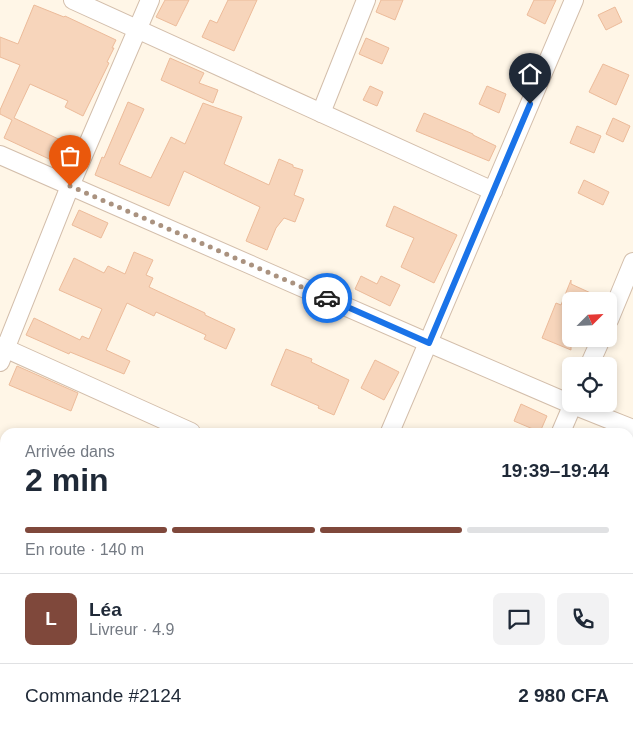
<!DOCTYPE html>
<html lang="fr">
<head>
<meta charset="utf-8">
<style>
  :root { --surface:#fff; --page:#f2f2f3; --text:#1f2937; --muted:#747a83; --line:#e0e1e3; --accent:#7f483b }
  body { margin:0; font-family:Arial,sans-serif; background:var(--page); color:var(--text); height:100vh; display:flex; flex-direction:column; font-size:19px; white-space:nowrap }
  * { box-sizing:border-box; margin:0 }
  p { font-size:16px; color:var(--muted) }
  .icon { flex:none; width:28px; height:28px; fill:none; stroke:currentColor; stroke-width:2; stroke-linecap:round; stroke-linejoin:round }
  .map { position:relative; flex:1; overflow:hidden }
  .panel { position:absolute; left:0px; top:428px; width:634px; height:311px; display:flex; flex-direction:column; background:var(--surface); border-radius:15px 15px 0 0; box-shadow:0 2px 8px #0003 }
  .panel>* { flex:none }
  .needle { width:32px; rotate:66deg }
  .controls { position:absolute; left:562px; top:292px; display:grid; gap:10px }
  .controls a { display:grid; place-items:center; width:55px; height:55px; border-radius:8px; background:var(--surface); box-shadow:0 2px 8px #0003; font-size:25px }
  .pin { position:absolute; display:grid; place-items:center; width:42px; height:42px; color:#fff; margin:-51px -21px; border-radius:50% 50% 50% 0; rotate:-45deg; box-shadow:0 0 5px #0007 }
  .pin .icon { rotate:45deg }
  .courier { position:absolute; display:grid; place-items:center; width:50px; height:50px; margin:-25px; border:4px solid #1a73e8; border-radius:50%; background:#fff; color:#222; box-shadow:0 1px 6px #0007 }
  .summary em { font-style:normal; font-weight:700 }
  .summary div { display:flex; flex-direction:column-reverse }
  .summary { display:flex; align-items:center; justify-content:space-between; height:85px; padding:0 25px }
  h1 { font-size:32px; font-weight:700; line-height:38px }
  .bar { display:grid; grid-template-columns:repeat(4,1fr); gap:8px 5px; align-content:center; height:60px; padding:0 25px }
  .bar i { height:6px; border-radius:4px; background:var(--line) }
  .bar .on { background:var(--accent) }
  .bar p { grid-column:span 4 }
  .line { display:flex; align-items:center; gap:12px; padding:0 25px; border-top:1px solid var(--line) }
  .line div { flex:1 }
  .round { display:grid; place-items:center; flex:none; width:52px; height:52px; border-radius:8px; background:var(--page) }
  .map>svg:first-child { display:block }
  .building { fill:#f7d5bb; stroke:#ecbb9a }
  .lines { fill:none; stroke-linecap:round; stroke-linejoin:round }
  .minor-casing { stroke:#d3beab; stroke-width:20 }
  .minor { stroke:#fff; stroke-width:18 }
  .done { stroke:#aa927f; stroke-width:5; stroke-dasharray:0 9 }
  .route { stroke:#1a73e8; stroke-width:6 }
</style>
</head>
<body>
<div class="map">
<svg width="633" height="738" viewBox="0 0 633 738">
  <rect width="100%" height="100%" fill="#fff6e7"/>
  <g class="building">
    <polygon points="165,0 189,0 176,26 156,17"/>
    <polygon points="228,0 257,0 234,51 202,37 210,20 217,23"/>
    <polygon points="381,0 403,0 395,20 376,12"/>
    <polygon points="534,0 556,0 545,24 527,15"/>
    <polygon points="34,5 64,17 65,16 116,40 112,48 114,48 107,62 109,63 83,116 65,107 68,101 30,84 14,118 69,144 60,164 4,138 12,120 0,114 0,110 20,65 0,57 0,37 18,44"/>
    <polygon points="615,7 622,22 606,30 598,15"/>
    <polygon points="366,38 389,48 382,64 359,54"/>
    <polygon points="170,58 204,73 199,83 218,90 213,103 161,80"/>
    <polygon points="603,64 629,75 616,105 589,92"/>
    <polygon points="370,86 383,92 377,106 363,100"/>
    <polygon points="487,86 506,94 499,113 479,104"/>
    <polygon points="128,102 144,109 119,164 151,178 171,137 185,144 203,103 242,117 224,164 269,185 279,159 293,165 293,167 303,170 294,195 304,199 295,222 284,218 276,228 267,250 246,241 260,207 184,171 169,206 95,175 102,157 104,158"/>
    <polygon points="424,113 473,134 473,135 496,146 489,161 416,131"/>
    <polygon points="613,118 630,126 623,142 606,134"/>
    <polygon points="577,126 601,136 594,153 570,143"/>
    <polygon points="584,180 609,192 603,205 578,193"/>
    <polygon points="394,206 457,235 434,283 401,267 414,238 386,226"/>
    <polygon points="79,210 108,223 101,238 72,225"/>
    <polygon points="134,252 153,260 146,275 153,278 149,287 205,313 205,315 235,329 226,349 204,339 206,335 156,312 154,316 127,303 106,350 130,361 124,374 70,352 69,354 26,335 34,318 80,340 82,336 89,339 102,309 59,290 74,258 104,273 108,266 125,274"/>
    <polygon points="361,276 377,284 381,276 400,285 390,306 355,289"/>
    <polygon points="571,280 571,284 606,300 605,301 571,301 571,350 542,338 556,303 561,305"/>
    <polygon points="286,349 312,359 311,362 349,380 334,415 318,408 319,406 271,385"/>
    <polygon points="375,360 399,372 384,400 361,388"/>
    <polygon points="17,366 78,393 71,411 9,385"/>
    <polygon points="521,404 547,416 540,432 514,421"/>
  </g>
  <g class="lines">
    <defs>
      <g id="minor">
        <polyline points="73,0 493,191"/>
        <polyline points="321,113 366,0"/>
        <polyline points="0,155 429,343 573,405 633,429"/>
        <polyline points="609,320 633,262"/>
        <polyline points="0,346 191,432"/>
        <polyline points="0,362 70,186 150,0"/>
        <polyline points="589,366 601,339"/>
        <polyline points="390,432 574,0"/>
        <polyline points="561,432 573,404"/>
        <polyline points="629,610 633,612"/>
        <polyline points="629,681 633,671"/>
        <polyline points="42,738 44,734"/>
        <polyline points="260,738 262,734"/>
        <polyline points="434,738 435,734"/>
        <polyline points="604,738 606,734"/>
      </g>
    </defs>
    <use href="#minor" class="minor-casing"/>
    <use href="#minor" class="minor"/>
  </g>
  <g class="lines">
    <polyline class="done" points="70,186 327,298"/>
    <polyline class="route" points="327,298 429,343 530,104"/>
  </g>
</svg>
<div class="controls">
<a><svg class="needle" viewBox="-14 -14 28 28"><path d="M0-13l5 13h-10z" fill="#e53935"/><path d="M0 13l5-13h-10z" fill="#747a83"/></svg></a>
<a><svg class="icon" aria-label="locate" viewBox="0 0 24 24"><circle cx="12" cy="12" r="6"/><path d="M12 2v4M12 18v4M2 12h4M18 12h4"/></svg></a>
</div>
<div class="pin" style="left:70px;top:186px;background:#ea580c"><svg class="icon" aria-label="bag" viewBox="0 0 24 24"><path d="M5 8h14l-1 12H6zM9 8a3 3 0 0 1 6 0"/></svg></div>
<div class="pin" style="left:530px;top:104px;background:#1f2937"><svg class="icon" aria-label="home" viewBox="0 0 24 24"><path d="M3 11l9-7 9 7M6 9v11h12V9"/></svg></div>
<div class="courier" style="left:327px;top:298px"><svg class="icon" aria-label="car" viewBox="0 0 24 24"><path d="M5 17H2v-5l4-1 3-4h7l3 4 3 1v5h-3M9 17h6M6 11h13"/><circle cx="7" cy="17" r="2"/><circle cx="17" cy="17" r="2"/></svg></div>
<section class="panel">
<div class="summary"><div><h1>2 min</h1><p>Arrivée dans</p></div><em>19:39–19:44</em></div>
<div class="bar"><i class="on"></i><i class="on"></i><i class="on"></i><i></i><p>En route · 140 m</p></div>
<div class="line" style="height:90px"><b class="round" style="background:var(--accent);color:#fff">L</b><div><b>Léa</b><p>Livreur · 4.9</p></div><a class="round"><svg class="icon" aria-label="chat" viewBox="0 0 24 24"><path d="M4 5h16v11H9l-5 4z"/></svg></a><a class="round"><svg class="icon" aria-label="phone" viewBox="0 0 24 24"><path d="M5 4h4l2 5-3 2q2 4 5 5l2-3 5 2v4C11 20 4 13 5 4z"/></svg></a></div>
<div class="line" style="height:65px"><div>Commande #2124</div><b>2 980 CFA</b></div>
</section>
</div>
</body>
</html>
